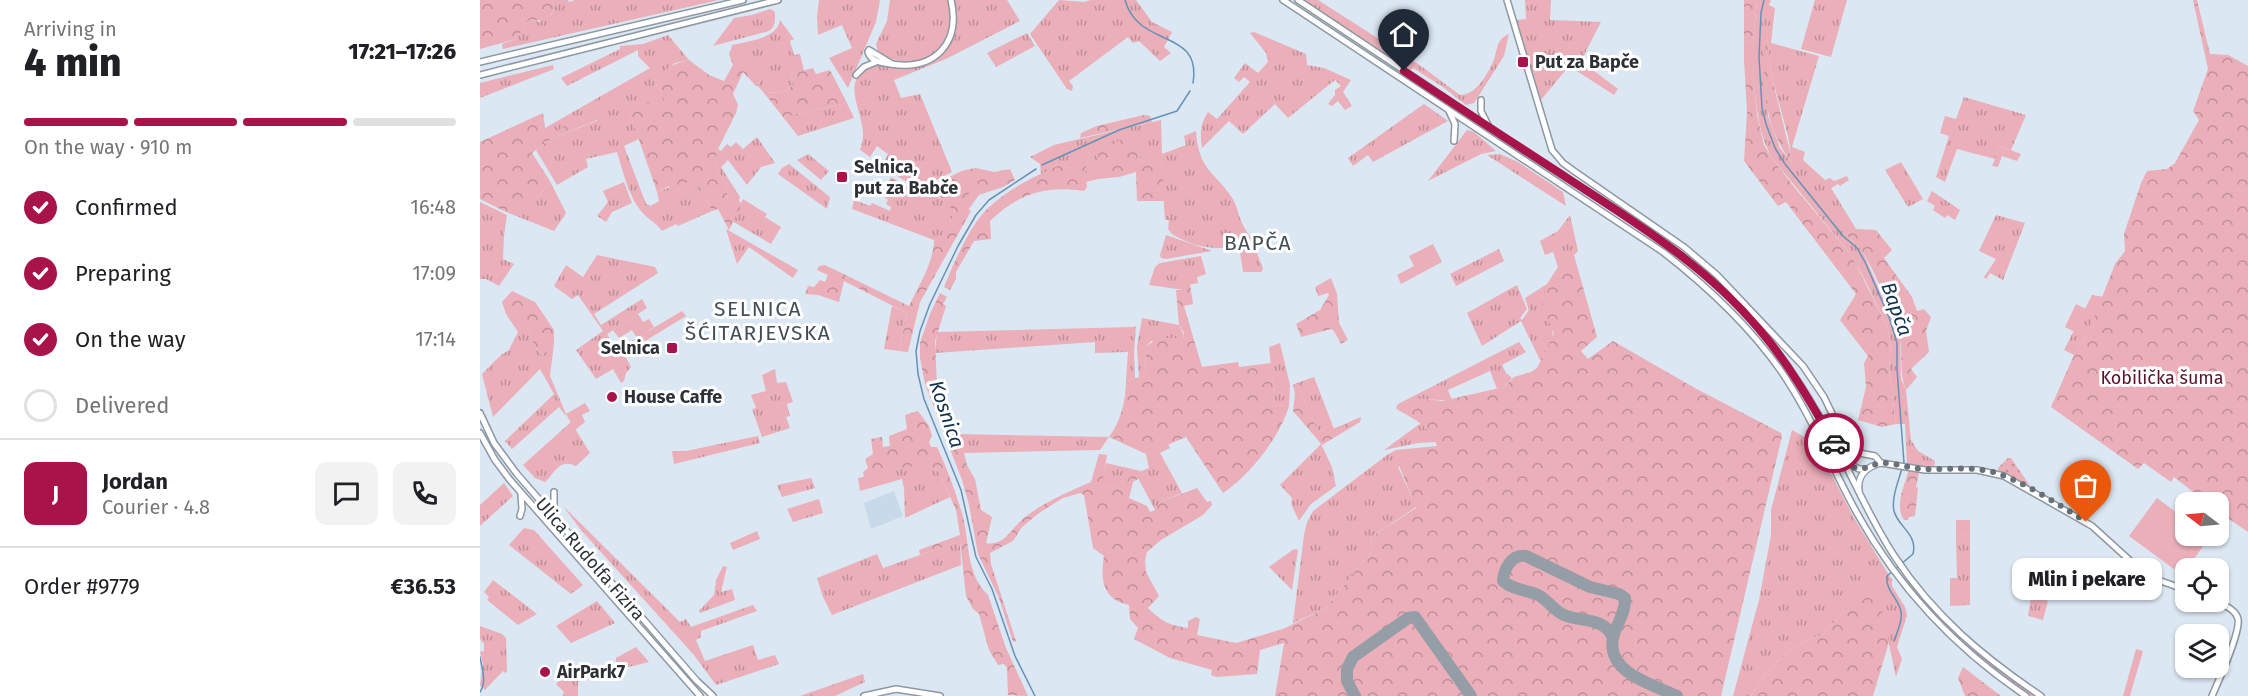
<!DOCTYPE html>
<html lang="en">
<head>
<meta charset="utf-8">
<style>
  :root { --surface:#fff; --page:#f2f2f2; --text:#202124; --muted:#757577; --line:#e0e0e0; --accent:#a81349 }
  body { margin:0; font-family:"Fira Sans",sans-serif; background:var(--page); color:var(--text); height:100vh; display:flex; flex-direction:column; font-size:22px; white-space:nowrap }
  * { box-sizing:border-box; margin:0 }
  p { font-size:20px; color:var(--muted) }
  .icon { flex:none; width:33px; height:33px; fill:none; stroke:currentColor; stroke-width:2; stroke-linecap:round; stroke-linejoin:round }
  .map { position:relative; flex:1; overflow:hidden }
  .panel { display:flex; flex-direction:column; background:var(--surface); width:480px }
  .panel>* { flex:none }
  .needle { width:39px; rotate:286deg }
  .tools { position:absolute; left:1695px; top:492px; display:grid; gap:12px }
  .tools a { display:grid; place-items:center; width:54px; height:54px; border-radius:12px; background:var(--surface); box-shadow:0 2px 4px #0004; font-size:30px }
  .pin { position:absolute; display:grid; place-items:center; width:51px; height:51px; color:#fff; margin:-62px -26px; border-radius:50% 50% 50% 0; rotate:-45deg; box-shadow:0 0 6px #0007 }
  .pin .icon { rotate:45deg }
  .courier { position:absolute; display:grid; place-items:center; width:60px; height:60px; margin:-30px; border:4px solid #a81349; border-radius:50%; background:#fff; color:#222; box-shadow:0 2px 8px #0007 }
  .bubble { position:absolute; height:42px; border-radius:12px; background:var(--surface); box-shadow:0 2px 4px #0004; font-size:20px; font-weight:800; line-height:42px; text-align:center }
  .overview em { font-style:normal; font-weight:800 }
  .overview div { display:flex; flex-direction:column-reverse }
  .overview { display:flex; align-items:center; justify-content:space-between; height:102px; padding:0 24px }
  h1 { font-size:39px; font-weight:800; line-height:45px }
  .bar { display:grid; grid-template-columns:repeat(4,1fr); gap:9px 6px; align-content:center; height:72px; padding:0 24px }
  .bar i { height:8px; border-radius:4px; background:var(--line) }
  .bar .on { background:var(--accent) }
  .bar p { grid-column:span 4 }
  .line { display:flex; align-items:center; gap:15px; padding:0 24px; border-top:2px solid var(--line) }
  .line div { flex:1 }
  .round { display:grid; place-items:center; flex:none; width:63px; height:63px; border-radius:12px; background:var(--page) }
  ol { padding:0 24px; list-style:none }
  li { display:flex; align-items:center; gap:18px; height:66px }
  li p { margin-inline-start:auto }
  li .icon { padding:6px; border-radius:50%; background:var(--accent); color:#fff; stroke-width:4 }
  li:last-child { color:var(--muted) }
  li i { width:33px; height:33px; border:3px solid var(--line); border-radius:50% }
  main { display:flex; flex:1; min-height:0 }
  .map>svg:first-child { display:block }
  .built { fill:#c8dae9 }
  .grass { fill:url(#grass-tufts); fill-rule:evenodd }
  .forest { fill:url(#forest-crowns) }
  .park { fill:url(#park-dots) }
  .garden { fill:#eaafb9 }
  .lines { fill:none; stroke-linecap:round; stroke-linejoin:round }
  .stream { stroke:#6791b8; stroke-width:1.5 }
  .taxiway { stroke:#959ea6; stroke-width:12 }
  .secondary-casing { stroke:#8d98a3; stroke-width:8 }
  .primary-casing { stroke:#8d98a3; stroke-width:8 }
  .secondary { stroke:#fff; stroke-width:5 }
  .primary { stroke:#fff; stroke-width:5 }
  .done { stroke:#697177; stroke-width:6; stroke-dasharray:0 10.8 }
  .route { stroke:#a81349; stroke-width:8 }
  .poi-dot { fill:#a81349; stroke:#fff; stroke-width:2 }
  .labels { text-anchor:middle; stroke-width:6; stroke-linejoin:round; paint-order:stroke }
  .poi-label { font-size:18px; font-weight:bold; fill:#2c3135; stroke:#fff; text-anchor:start }
  .park-label { font-size:18px; fill:#5a1228; stroke:#fff }
  .street-label { font-size:18px; fill:#2c3135; stroke:#fff }
  .water-label { font-size:20px; font-style:italic; fill:#0f314c; stroke:#fff }
  .quarter-label { font-size:21px; letter-spacing:1.5px; fill:#444e57; stroke:#fff }
</style>
</head>
<body>
<main>
<section class="panel">
<div class="overview"><div><h1>4 min</h1><p>Arriving in</p></div><em>17:21–17:26</em></div>
<div class="bar"><i class="on"></i><i class="on"></i><i class="on"></i><i></i><p>On the way · 910 m</p></div>
<ol>
<li><svg class="icon" aria-label="check" viewBox="0 0 24 24"><path d="M5 12l5 5 9-10"/></svg>Confirmed<p>16:48</p></li>
<li><svg class="icon" aria-label="check" viewBox="0 0 24 24"><path d="M5 12l5 5 9-10"/></svg>Preparing<p>17:09</p></li>
<li><svg class="icon" aria-label="check" viewBox="0 0 24 24"><path d="M5 12l5 5 9-10"/></svg>On the way<p>17:14</p></li>
<li><i></i>Delivered</li>
</ol>
<div class="line" style="height:108px"><b class="round" style="background:var(--accent);color:#fff">J</b><div><b>Jordan</b><p>Courier · 4.8</p></div><a class="round"><svg class="icon" aria-label="chat" viewBox="0 0 24 24"><path d="M4 5h16v11H9l-5 4z"/></svg></a><a class="round"><svg class="icon" aria-label="phone" viewBox="0 0 24 24"><path d="M5 4h4l2 5-3 2q2 4 5 5l2-3 5 2v4C11 20 4 13 5 4z"/></svg></a></div>
<div class="line" style="height:78px"><div>Order #9779</div><b>€36.53</b></div>
</section>
<div class="map">
<svg width="1768" height="696" viewBox="0 0 1768 696">
  <defs>
    <pattern id="grass-tufts" width="24" height="20" patternUnits="userSpaceOnUse" patternTransform="scale(1.5)"><rect width="24" height="20" fill="#eaafb9"/><path d="M3 7l-1-3M5 7V3M7 7l1-3M15 17l-1-3M17 17v-4M19 17l1-3" fill="none" stroke="#be8f97"/></pattern>
    <pattern id="forest-crowns" width="20" height="18" patternUnits="userSpaceOnUse" patternTransform="scale(1.5)"><rect width="20" height="18" fill="#eaafb9"/><path d="M2 6a3 3 0 1 1 6 0M12 15a3 3 0 1 1 6 0" fill="none" stroke="#be8f97"/></pattern>
    <pattern id="park-dots" width="8" height="8" patternUnits="userSpaceOnUse" patternTransform="scale(1.5)"><rect width="8" height="8" fill="#eaafb9"/><path d="M2 2h.1M6 6h.1" fill="none" stroke="#be8f97" stroke-width="1.8" stroke-linecap="round"/></pattern>
  </defs>
  <rect width="100%" height="100%" fill="#dbe7f2"/>
  <polygon class="built" points="414,491 423,516 391,529 384,503"/>
  <g class="grass">
    <polygon points="72,0 88,0 89,2 95,0 239,0 23,49 22,44 36,39 50,19 59,22 71,15 75,7"/>
    <polygon points="339,0 400,0 396,22 368,88 349,58 372,48 362,25 338,35 337,16"/>
    <path d="M410,0H469C470,8 472,16 471,24C465,61 427,72 398,52L396,44L407,21Z"/>
    <path d="M474,0H527L540,21L468,58L414,80L421,98L440,94L472,172C433,192 437,188 402,166L408,154L397,146L390,157L380,150C382,144 383,139 383,132C381,105 358,78 397,63C410,65 420,70 434,68C468,64 480,29 474,0Z"/>
    <polygon points="579,0 604,2 611,0 656,0 672,22 692,32 684,47 691,53 680,61 659,41 653,43 648,37 589,81 593,86 592,91 587,89 550,34"/>
    <path d="M823,0H838L941,66L980,95C996,95 1007,75 1013,62C1018,51 1015,40 1029,34L1024,56L994,103L986,105L963,87L933,68L931,70Z"/>
    <polygon points="1045,0 1071,0 1070,20 1121,22 1101,61 1138,89 1134,95 1089,66 1061,100 1036,20 1046,19"/>
    <path d="M1277,0H1291L1289,5L1295,8L1291,43L1339,56L1312,147L1325,152L1323,160L1345,180L1350,178L1354,181L1367,176L1369,180L1360,186L1358,184L1351,188L1376,229L1366,235L1376,243L1383,252L1420,338L1421,379L1426,390L1431,440L1438,451L1455,461L1454,467L1427,465L1425,424H1416L1409,369L1411,343L1407,326L1386,282L1372,256L1292,158C1276,129 1276,97 1272,65L1264,60V40L1273,42ZM1287,35L1291,74L1308,136L1312,163L1300,148L1288,116Z"/>
    <polygon points="1335,0 1367,0 1351,57 1321,49"/>
    <path d="M290,9L295,12C295,20 296,26 289,31L233,46L254,18L272,15Z"/>
    <path d="M300,20L314,39L310,41L314,55L320,54L324,71L311,74L314,85L303,92L284,93L277,85L280,83L251,49L252,45C268,41 297,39 300,20Z"/>
    <path d="M774,32L826,54L827,65L844,68L871,80L863,92L872,106L865,110L858,101L852,106L848,104L855,95V90L861,86L855,80L808,118L795,104L763,134L749,121L722,148C720,134 720,124 728,112L737,119L770,82L764,77L759,82L754,78L765,63L778,73L788,62L786,53L770,33Z"/>
    <polygon points="547,33 555,46 516,67 507,53"/>
    <path d="M188,35L209,60L195,63L174,81L186,102L177,108L149,111L159,139L144,146L166,204L171,206L179,201L177,192C190,186 203,185 215,178L232,211L198,226L196,224L182,231C176,222 167,219 161,211C148,195 143,171 137,152L106,159L108,167L77,185L56,150L71,139L118,120L115,117L66,135L65,128L170,68L158,56V50L87,86L81,78L140,49V46L163,44Z"/>
    <polygon points="73,65 74,69 0,98 0,83"/>
    <polygon points="1484,97 1546,115 1531,150 1520,146 1515,159 1477,149 1465,182 1456,177 1469,136 1460,133 1465,116 1476,119"/>
    <polygon points="367,103 374,118 318,136 303,117"/>
    <polygon points="944,104 968,121 893,162 888,155 873,166 868,158"/>
    <path d="M681,120L682,154L706,145L704,136L716,131C719,172 734,170 753,199C757,206 758,214 761,221C764,228 769,235 773,241C746,252 717,250 692,234L688,229L689,220H685L681,159L661,162L658,149L634,146L617,161L618,179L606,182L605,170L610,152L561,174L560,164L550,157L574,145Z"/>
    <polygon points="987,130 994,132 1016,151 1001,154 948,181"/>
    <polygon points="277,137 295,163 281,167 267,185 248,160 241,167 260,197 259,201 248,202 246,187 235,163 238,149 241,151 247,144 251,147 256,142 263,149"/>
    <polygon points="328,154 349,171 341,180 317,160"/>
    <polygon points="1020,154 1038,162 1083,192 1086,206 1007,155"/>
    <polygon points="1421,162 1443,199 1428,207 1405,170"/>
    <polygon points="309,164 350,197 347,209 298,174 302,168"/>
    <polygon points="70,181 86,213 74,231 26,212 44,195 57,199"/>
    <polygon points="144,182 152,203 132,212 126,222 117,216 128,202 123,191"/>
    <path d="M408,184C413,187 419,192 425,194C449,202 456,186 475,212L462,239L454,240L372,209L374,200L390,206L392,203L410,211L411,207L406,204L408,200L405,197Z"/>
    <polygon points="1452,191 1480,210 1475,220 1467,215 1465,218 1453,210 1455,206 1447,201"/>
    <polygon points="263,199 287,214 285,217 301,227 291,244 252,221"/>
    <polygon points="0,202 27,215 24,235 23,259 34,264 19,286 6,279 0,279"/>
    <polygon points="1090,215 1098,251 1094,255 1072,327 1073,338 1061,362 1041,321 1002,346 987,313 1037,285 1047,309 1040,318 1042,320 1049,310 1045,298 1067,284 1078,267 1073,252 1065,255 1060,241 1078,231"/>
    <polygon points="1516,215 1545,223 1523,280 1510,273 1506,279 1504,277 1516,259 1499,251"/>
    <polygon points="246,229 318,270 313,278 269,247 257,264"/>
    <polygon points="686,235 732,251 686,259 681,258 680,255"/>
    <polygon points="774,245 783,269 781,272 763,272 760,252 762,248"/>
    <polygon points="1019,249 1024,261 976,286 970,274"/>
    <polygon points="117,255 175,267 178,273 114,314 121,325 162,299 167,308 127,334 136,350 202,311 206,316 144,354 151,367 146,373 144,381 141,383 133,369 116,379 96,350 123,331 98,295 92,299 74,286 86,265 103,277"/>
    <polygon points="721,256 726,274 717,277 718,283 704,286 704,290 669,285 675,267 680,263"/>
    <polygon points="1612,295 1624,297 1609,331 1594,355 1584,350"/>
    <polygon points="412,306 427,313 419,351 404,349"/>
    <path d="M26,314C30,316 37,317 41,319C51,327 50,345 62,355L74,344L70,376L86,414L85,415L79,407L32,449L25,441L74,394L60,369L13,417L2,374L21,355L29,350L38,332Z"/>
    <polygon points="662,318 699,325 704,336 701,339 671,341 666,347 665,376 659,378 657,347"/>
    <polygon points="656,326 654,352 655,378 646,380 648,352 615,353 615,342 455,353 457,332 653,327"/>
    <path d="M1039,342L1046,352L1022,365L1026,373L1032,378L1024,387L1017,389L1010,371L968,390L972,400C954,402 931,393 918,410L916,408L918,404Z"/>
    <polygon points="800,343 810,385 809,406 795,405 789,347"/>
    <polygon points="295,369 297,383 306,382 313,402 307,404 310,416 306,417 310,428 282,437 272,409 276,408 271,395 286,391 282,375"/>
    <polygon points="834,377 854,429 843,431 837,430 817,383"/>
    <path d="M91,422L110,453L96,466C79,458 75,473 65,482L55,478L43,465Z"/>
    <polygon points="941,423 954,436 956,442 938,443 904,450"/>
    <polygon points="1312,430 1335,443 1374,518 1412,580 1412,586 1425,607 1427,615 1417,647 1422,659 1416,677 1397,589 1362,613 1344,634 1328,640 1305,653 1286,673 1271,696 1253,696 1279,600 1291,535 1291,510"/>
    <polygon points="473,434 629,437 620,450 484,453"/>
    <polygon points="278,436 280,443 194,464 192,451 206,451"/>
    <polygon points="688,444 690,448 680,453 702,493 680,502 675,510 658,478 664,475 661,471 644,489 621,485 626,463 661,471 669,468 666,454"/>
    <polygon points="841,444 852,467 856,486 831,504 819,521 811,504 812,498 800,485"/>
    <polygon points="957,446 918,467 936,507 890,538 892,550 846,608 813,623 824,535 827,522 833,511 907,455 916,450"/>
    <polygon points="447,464 459,472 470,497 425,518 424,488 422,479 380,491 378,478 417,468"/>
    <polygon points="331,478 335,488 302,497 297,485"/>
    <polygon points="24,483 33,496 0,526 0,505"/>
    <polygon points="339,499 343,513 313,522 307,509"/>
    <polygon points="83,506 200,622 206,619 211,627 273,605 277,611 221,631 221,637 216,640 225,661 273,645 278,660 295,655 299,664 236,685 214,655 101,530"/>
    <polygon points="44,528 54,530 103,585 91,594 29,545"/>
    <polygon points="1490,533 1490,605 1470,606 1470,578 1477,578 1476,539 1483,538 1483,536"/>
    <polygon points="480,541 481,565 352,615 343,597 337,578 397,554 403,568"/>
    <polygon points="814,549 818,550 812,590 789,567"/>
    <polygon points="243,566 247,567 241,592 252,589 255,600 220,613 219,611 234,595 236,580"/>
    <path d="M1424,574C1461,623 1506,662 1557,696H1551C1501,662 1458,624 1421,575Z"/>
    <polygon points="13,580 57,614 38,625 7,600 9,597 4,592"/>
    <polygon points="1553,584 1558,585 1558,590 1574,592 1573,595 1565,595 1565,600 1568,601 1563,620 1548,616"/>
    <polygon points="117,601 135,623 91,643 76,626"/>
    <polygon points="0,626 22,634 26,638 27,671 25,673 23,671 5,690 0,685 3,664 0,652 4,651 4,644 0,639"/>
    <polygon points="156,647 169,662 136,670 136,658"/>
    <polygon points="95,663 98,679 98,696 82,696 84,692 76,684"/>
    <polygon points="383,674 385,682 355,696 320,696"/>
  </g>
  <g class="forest">
    <path d="M0,0H72L75,7C69,20 63,23 50,19L36,39L0,49Z"/>
    <polygon points="1264,0 1277,0 1273,42 1264,40"/>
    <polygon points="1713,0 1717,0 1730,54 1748,55 1768,66 1768,532 1739,512 1738,502 1726,502 1694,477 1691,482 1664,463 1658,469 1571,407 1594,355 1609,331 1635,264 1645,251 1644,234 1661,183 1667,171 1687,169 1695,163 1719,120 1713,111 1728,69"/>
    <path d="M1287,31L1291,74L1313,164C1282,126 1281,78 1287,31Z"/>
    <path d="M251,49L267,64L280,83L276,86L263,72L253,94L258,105L256,113L238,149L235,163L246,187L248,201H259L262,204L249,230L238,209L232,211L215,178L203,185L201,192L191,193L189,186L177,192L149,111L160,98L177,107L186,102L174,81C184,69 192,64 209,60L229,75L244,81L253,65L249,54Z"/>
    <polygon points="1264,60 1272,64 1277,115 1284,145 1292,158 1315,188 1372,256 1407,326 1411,343 1409,369 1416,424 1402,427 1378,420 1386,387 1384,363 1388,356 1360,320 1376,294 1306,202 1298,206 1264,161 1267,112"/>
    <polygon points="333,68 336,74 350,70 367,103 303,117 284,93 303,92 314,85 311,74"/>
    <polygon points="63,113 66,134 115,116 119,119 71,139 52,153 70,181 57,199 44,196 26,212 0,199 0,142"/>
    <polygon points="664,115 670,116 672,122 600,138 601,133 617,126"/>
    <polygon points="651,139 653,146 658,149 661,162 681,158 685,201 657,201 656,172 639,177 618,179 616,169 620,146 633,146 635,141"/>
    <path d="M610,152L605,170L607,187L604,191C565,185 538,194 510,221L511,239L494,241L476,272V279L470,290L464,287C473,265 483,241 497,221C521,187 574,168 610,152Z"/>
    <path d="M496,168L514,172L530,169L535,180L523,187L499,195L504,188L481,204L491,211L440,302L428,352L419,351L427,313L364,281L359,302L338,295L325,294L328,286L334,287L340,280L345,282L348,275L337,270L339,266L345,265L429,306C438,287 454,262 454,240L462,238L475,212L459,196C439,199 426,195 408,184L411,177C455,207 457,172 496,168Z"/>
    <path d="M1376,229L1396,230L1412,250L1404,258L1432,297L1437,311L1444,309L1451,317L1446,331L1449,352L1431,369L1437,377L1426,390C1419,373 1423,357 1420,339C1417,318 1394,272 1383,252L1376,243L1366,235Z"/>
    <path d="M1094,255L1117,337L1101,351L1108,359L1133,341L1213,387L1301,433L1302,436L1241,696H795L804,643L780,650L777,674L736,677L731,675L732,670L690,658L654,639L658,628L650,619L649,605C623,600 620,580 624,556L613,548L604,495L600,493L583,498L559,513L542,527L533,541L510,553L511,564L536,641L533,642L519,598L498,554L489,505L482,480L445,384L440,358V343L450,314L460,293L467,297L463,304L466,306L455,341L457,386L464,413L473,434L483,449L487,465L495,479L501,510L512,517L506,543C525,547 532,527 544,518C564,502 588,492 611,482L619,454L627,455L622,485L644,489C647,479 650,475 661,471L664,475L653,482L649,498L667,506L670,512L675,510L680,502L717,488L727,502L731,501L732,505L723,515L681,540L667,552L665,560L666,572L679,596L668,608C681,621 690,626 708,628V621L716,617L720,619L717,635L756,643L803,629L846,608L892,550L890,538L936,508L918,463L957,446C952,427 934,419 918,410L922,405L935,398L962,401L1024,387L1034,377L1051,372L1057,368L1074,334L1061,302L1062,296Z"/>
    <polygon points="851,278 857,294 859,323 868,340 861,344 854,331 851,329 821,337 816,324 840,310 849,295 848,293 838,296 835,287"/>
    <path d="M710,284L713,304L704,306L722,367L758,362L759,367L791,363L795,405L809,406C800,437 769,476 743,493L706,437L666,454L629,437C641,421 646,400 646,380L665,376L666,347L677,338H703L704,333L699,325L696,290H704V286Z"/>
    <path d="M32,291L55,302L74,330V344L62,355C50,345 51,327 41,320C37,317 30,316 26,314L22,302Z"/>
    <path d="M817,383L837,430C851,433 867,422 881,417L880,422L842,445L813,411L815,394L813,385Z"/>
    <path d="M438,411L449,426L452,436L449,442L451,447H457C467,468 475,491 482,513C490,541 485,573 508,595L526,648L548,696L528,695L527,668L524,664L518,665L509,650L499,614L493,609L486,596L480,541L440,555L439,550L480,535L476,510L459,472L452,467L447,465L417,468L384,477L383,472L388,468L385,459L393,454L391,439L402,437L403,447L410,446L409,436L427,429L425,415Z"/>
    <path d="M1429,469L1439,472L1436,487L1438,488L1435,516L1429,517L1428,520H1424C1414,505 1425,485 1429,469Z"/>
    <polygon points="1397,588 1409,642 1393,696 1271,696 1286,673 1305,653 1328,640 1344,634 1362,613 1389,590"/>
    <polygon points="1483,667 1521,696 1485,696 1478,678"/>
  </g>
  <polygon class="park" points="1528,458 1531,458 1550,486 1519,472 1518,468"/>
  <g class="garden">
    <polygon points="1520,146 1541,154 1537,161 1522,156 1518,167 1512,166"/>
    <polygon points="497,183 504,188 488,210 481,204"/>
    <polygon points="953,244 962,262 921,284 917,275 934,266 929,256"/>
    <polygon points="1596,304 1606,309 1595,332 1585,327"/>
    <polygon points="158,314 163,322 169,319 174,327 157,338 152,330 139,338 133,330"/>
    <polygon points="105,403 110,411 102,415 105,422 95,430 86,414"/>
    <polygon points="1677,498 1705,519 1706,536 1730,537 1702,575 1649,536"/>
    <polygon points="1476,520 1490,520 1490,533 1483,536 1483,538 1476,539"/>
    <polygon points="277,531 280,539 253,550 250,543"/>
    <polygon points="1573,567 1592,572 1583,595 1568,591"/>
    <polygon points="1656,649 1663,651 1650,696 1643,696"/>
  </g>
  <g class="lines">
    <g class="stream">
      <path d="M645,0C659,50 722,27 713,83"/>
      <polyline points="1284,0 1281,13 1279,57 1282,108 1286,124 1295,148 1305,164 1363,236 1377,248 1385,262 1409,317 1417,343 1417,369 1424,463"/>
      <polyline points="562,165 639,130 697,111 710,91"/>
      <path d="M1414,641C1417,632 1423,621 1421,612C1419,599 1405,590 1407,576L1433,554C1438,534 1418,527 1414,511C1411,498 1419,480 1422,468"/>
      <path d="M0,657C2,669 7,682 0,692"/>
      <polyline points="555,696 535,656 512,589 496,557 481,490 444,399 438,374 436,351 440,331 450,304 478,246 496,215 509,200 556,169"/>
    </g>
    <g class="taxiway">
      <path d="M1133,638C1125,617 1101,622 1084,615C1074,611 1068,600 1058,595C1047,590 1033,590 1023,581C1024,568 1032,554 1046,556L1110,587L1139,594L1145,598C1146,613 1136,624 1133,638C1126,673 1174,685 1197,696"/>
      <polyline points="875,696 867,681 867,669 873,657 928,618 935,617 991,696"/>
    </g>
    <defs>
      <g id="secondary">
        <polyline points="1027,0 1072,150 1083,163 1094,171 1204,247 1237,275 1323,366 1344,397 1360,430 1374,449 1379,453 1395,456 1401,463 1445,470 1497,470 1524,476 1612,526 1667,576 1706,590"/>
        <path d="M1732,696C1738,682 1761,632 1758,619C1756,610 1745,605 1737,602"/>
      </g>
      <g id="primary">
        <path d="M803,0L1183,252C1228,287 1268,324 1301,371C1332,416 1351,467 1378,515C1420,590 1475,648 1546,696"/>
        <path d="M818,0C898,53 977,106 1057,159C1135,210 1219,257 1279,329C1311,366 1336,409 1359,452C1377,487 1393,524 1415,557C1454,616 1503,657 1561,696"/>
        <polyline points="389,50 412,64"/>
        <path d="M388,52C391,62 402,63 411,64C455,71 481,43 471,0"/>
        <polyline points="0,62 263,0"/>
        <polyline points="0,75 298,0"/>
        <polyline points="376,75 384,67 396,62"/>
        <polyline points="1001,100 1001,111 1008,125"/>
        <polyline points="969,111 975,124 974,141"/>
        <polyline points="0,413 14,443 37,474 217,681 233,696"/>
        <polyline points="0,433 15,460 30,480 220,696"/>
        <polyline points="1366,462 1379,469 1386,469"/>
        <path d="M1379,491C1377,475 1386,467 1401,463"/>
        <polyline points="74,515 74,492"/>
        <polyline points="40,516 42,509 41,494"/>
        <polyline points="384,696 416,689 460,696"/>
      </g>
    </defs>
    <use href="#secondary" class="secondary-casing"/>
    <use href="#primary" class="primary-casing"/>
    <use href="#secondary" class="secondary"/>
    <use href="#primary" class="primary"/>
  </g>
  <g class="lines">
    <path class="done" d="M1354,443C1359,451 1364,463 1373,467C1386,472 1392,463 1404,463C1417,463 1431,469 1444,469C1467,470 1490,466 1513,472C1541,480 1580,505 1606,522"/>
    <path class="route" d="M924,71C981,109 1038,146 1095,183C1161,226 1228,268 1279,329C1309,364 1331,403 1354,443"/>
  </g>
  <g class="poi-dot">
    <rect x="1037" y="56" width="12" height="12" rx="3"/>
    <rect x="356" y="171" width="12" height="12" rx="3"/>
    <rect x="186" y="342" width="12" height="12" rx="3"/>
    <circle cx="132" cy="397" r="6"/>
    <circle cx="65" cy="672" r="6"/>
  </g>
  <g class="labels">
    <g class="poi-label">
      <text x="1055" y="68">Put za Bapče</text>
      <text x="374" y="173">Selnica,<tspan x="374" dy="21">put za Babče</tspan></text>
      <text x="180" y="354" text-anchor="end">Selnica</text>
      <text x="144" y="403">House Caffe</text>
      <text x="77" y="678">AirPark7</text>
    </g>
    <g class="park-label">
      <text x="1682" y="384">Kobilička šuma</text>
    </g>
    <g class="street-label">
      <text transform="translate(110 559) rotate(49)" y="6">Ulica Rudolfa Fizira</text>
    </g>
    <g class="water-label">
      <text transform="translate(1417 309) rotate(70)" y="7">Bapča</text>
      <text transform="translate(467 414) rotate(71)" y="7">Kosnica</text>
    </g>
    <g class="quarter-label">
      <text x="778" y="250">BAPČA</text>
      <text x="278" y="316">SELNICA<tspan x="278" dy="24">ŠĆITARJEVSKA</tspan></text>
    </g>
  </g>
</svg>
<div class="tools">
<a><svg class="needle" viewBox="-14 -14 28 28"><path d="M0-13l5 13h-10z" fill="#e53935"/><path d="M0 13l5-13h-10z" fill="#757577"/></svg></a>
<a><svg class="icon" aria-label="locate" viewBox="0 0 24 24"><circle cx="12" cy="12" r="6"/><path d="M12 2v4M12 18v4M2 12h4M18 12h4"/></svg></a>
<a><svg class="icon" aria-label="layers" viewBox="0 0 24 24"><path d="M12 4l9 5-9 5-9-5zM3 14l9 5 9-5"/></svg></a>
</div>
<div class="pin" style="left:1606px;top:522px;background:#ea580c"><svg class="icon" aria-label="bag" viewBox="0 0 24 24"><path d="M5 8h14l-1 12H6zM9 8a3 3 0 0 1 6 0"/></svg></div>
<div class="pin" style="left:924px;top:71px;background:#1f2937"><svg class="icon" aria-label="home" viewBox="0 0 24 24"><path d="M3 11l9-7 9 7M6 9v11h12V9"/></svg></div>
<div class="courier" style="left:1354px;top:443px"><svg class="icon" aria-label="car" viewBox="0 0 24 24"><path d="M5 17H2v-5l4-1 3-4h7l3 4 3 1v5h-3M9 17h6M6 11h13"/><circle cx="7" cy="17" r="2"/><circle cx="17" cy="17" r="2"/></svg></div>
<div class="bubble" style="left:1532px;top:558px;width:150px">Mlin i pekare</div>
</div>
</main>
</body>
</html>
